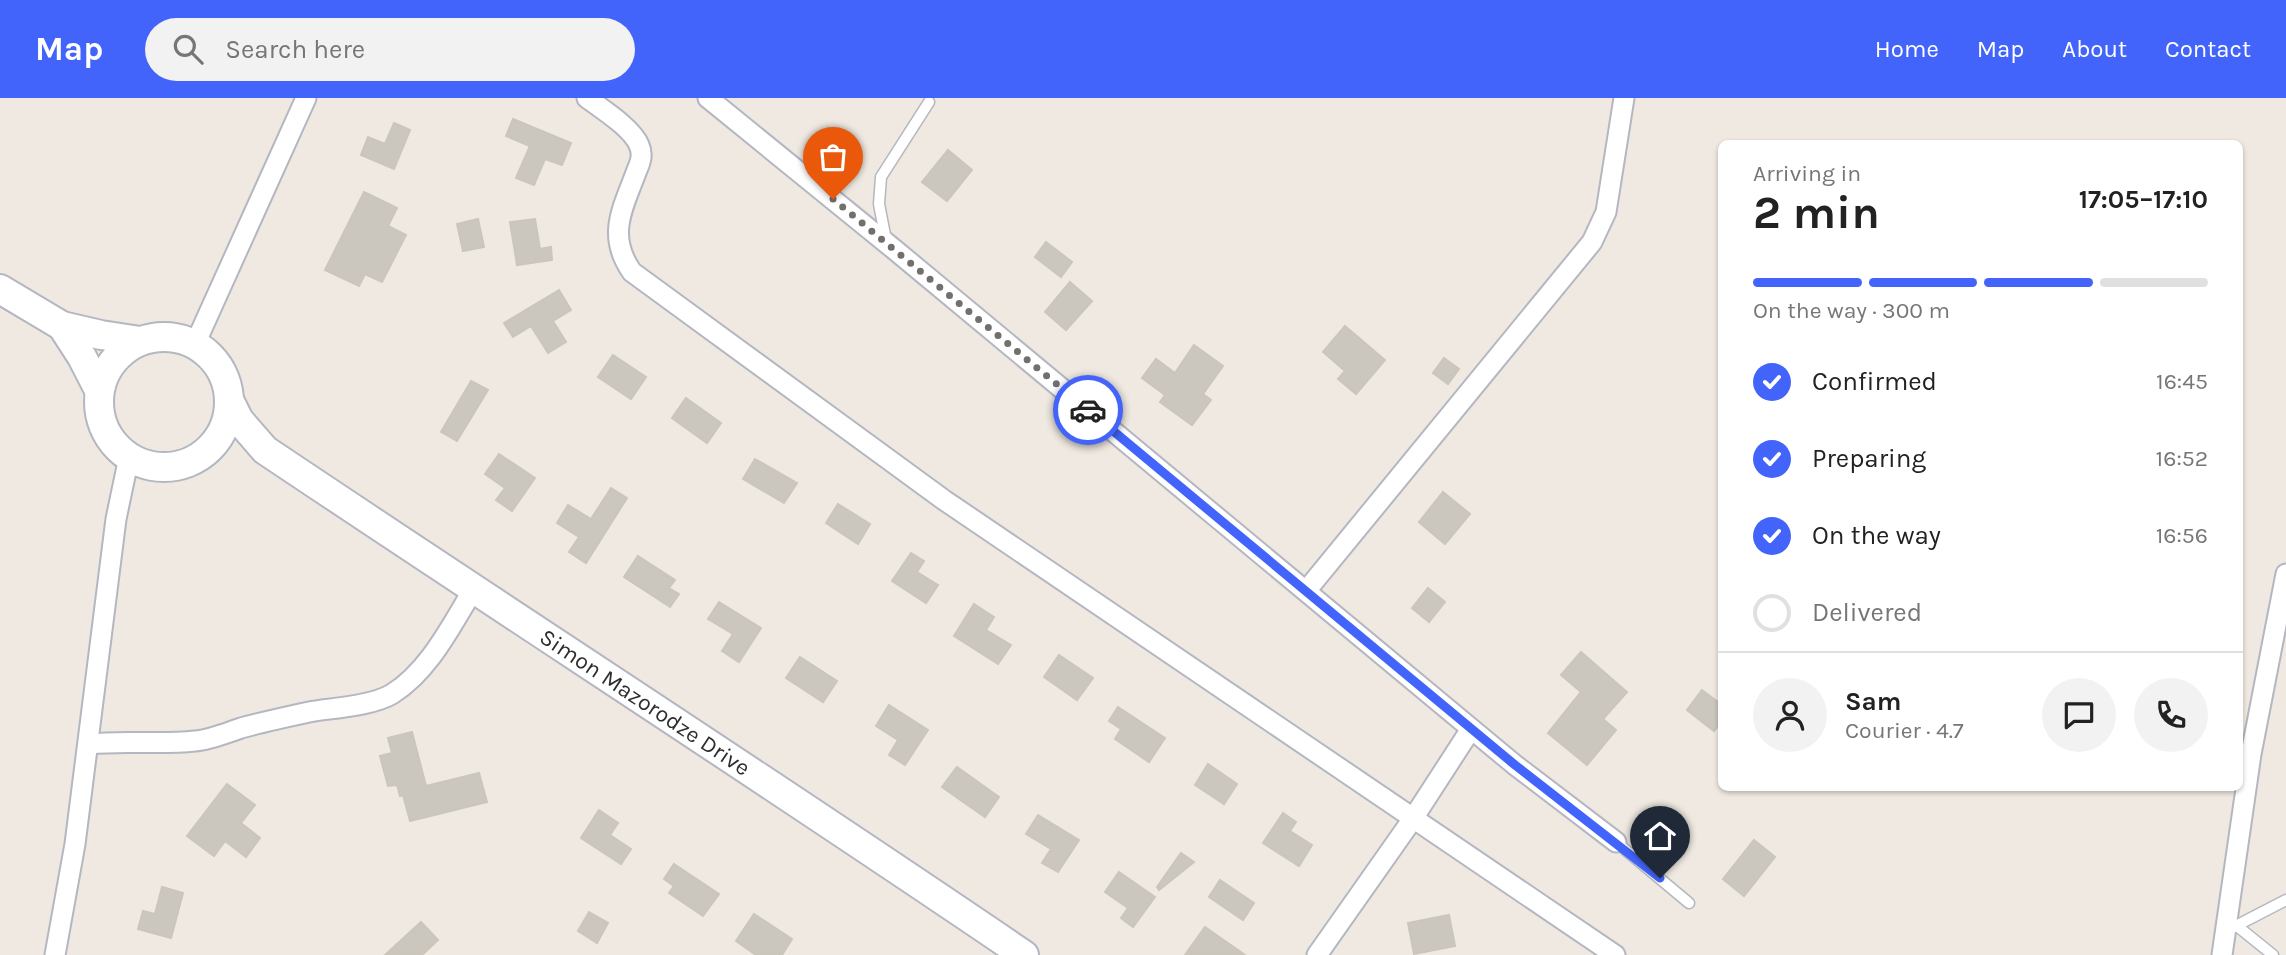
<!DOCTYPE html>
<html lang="en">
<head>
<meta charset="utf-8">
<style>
  :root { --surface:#fff; --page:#f2f2f2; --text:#222; --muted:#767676; --line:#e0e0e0; --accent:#4264fb }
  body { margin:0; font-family:Karla,sans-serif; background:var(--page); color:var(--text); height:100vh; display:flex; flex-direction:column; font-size:26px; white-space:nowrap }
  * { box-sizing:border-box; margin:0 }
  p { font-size:23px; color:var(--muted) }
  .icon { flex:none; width:38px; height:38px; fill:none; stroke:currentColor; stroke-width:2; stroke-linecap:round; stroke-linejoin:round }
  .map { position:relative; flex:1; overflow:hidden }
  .drawer { position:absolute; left:1718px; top:42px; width:525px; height:651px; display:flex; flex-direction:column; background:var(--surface); border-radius:10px; box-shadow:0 2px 5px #0004 }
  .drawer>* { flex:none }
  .pin { position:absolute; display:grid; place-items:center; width:60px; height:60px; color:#fff; margin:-72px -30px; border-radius:50% 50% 50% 0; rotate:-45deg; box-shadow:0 0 7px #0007 }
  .pin .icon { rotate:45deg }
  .courier { position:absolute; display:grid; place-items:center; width:70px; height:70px; margin:-35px; border:5px solid #4264fb; border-radius:50%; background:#fff; color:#222; box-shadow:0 2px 9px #0007 }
  .head em { font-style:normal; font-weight:700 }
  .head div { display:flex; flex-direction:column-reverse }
  .head { display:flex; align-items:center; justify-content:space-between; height:119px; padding:0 35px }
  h1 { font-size:46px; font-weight:700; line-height:52px }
  .bar { display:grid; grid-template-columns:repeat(4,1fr); gap:10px 7px; align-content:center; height:84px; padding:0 35px }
  .bar i { height:9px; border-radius:5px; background:var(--line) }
  .bar .current { background:var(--accent) }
  .bar p { grid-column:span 4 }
  .line { display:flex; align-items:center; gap:18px; padding:0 35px; border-top:2px solid var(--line) }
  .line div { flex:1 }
  .round { display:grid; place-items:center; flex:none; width:74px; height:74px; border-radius:37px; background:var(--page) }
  ol { padding:0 35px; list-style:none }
  li { display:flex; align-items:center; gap:21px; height:77px }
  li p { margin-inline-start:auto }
  li .icon { padding:7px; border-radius:50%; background:var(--accent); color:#fff; stroke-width:4 }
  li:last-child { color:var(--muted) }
  li i { width:38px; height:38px; border:4px solid var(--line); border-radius:50% }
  header { display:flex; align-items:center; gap:42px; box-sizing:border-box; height:98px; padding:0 35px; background:var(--accent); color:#fff }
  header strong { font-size:33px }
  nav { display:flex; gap:38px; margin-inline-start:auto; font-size:24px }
  .search { width:490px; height:63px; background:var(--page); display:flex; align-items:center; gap:18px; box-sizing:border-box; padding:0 24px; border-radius:38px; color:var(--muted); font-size:26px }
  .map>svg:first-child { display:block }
  .building { fill:#cbc7bf; stroke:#cbc5ba; stroke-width:2 }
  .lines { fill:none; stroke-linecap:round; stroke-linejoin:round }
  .lane-casing { stroke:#b4b7c1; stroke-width:13 }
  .street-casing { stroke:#b4b7c1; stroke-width:23 }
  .secondary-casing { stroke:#b4b7c1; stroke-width:32 }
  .lane { stroke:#fff; stroke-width:10 }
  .street { stroke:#fff; stroke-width:19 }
  .secondary { stroke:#fff; stroke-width:28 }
  .done { stroke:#726f6d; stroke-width:7; stroke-dasharray:0 12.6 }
  .route { stroke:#4264fb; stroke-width:9 }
  .labels { text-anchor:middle; stroke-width:6; stroke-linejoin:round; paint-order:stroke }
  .street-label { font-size:23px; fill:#2e2e2e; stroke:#fff }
</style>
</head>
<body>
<header>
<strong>Map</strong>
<div class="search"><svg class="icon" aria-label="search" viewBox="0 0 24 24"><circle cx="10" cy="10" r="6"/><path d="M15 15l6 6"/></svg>Search here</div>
<nav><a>Home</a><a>Map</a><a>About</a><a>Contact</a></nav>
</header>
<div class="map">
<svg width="2286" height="857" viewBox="0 0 2286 857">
  <rect width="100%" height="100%" fill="#efe9e1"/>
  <g class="building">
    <polygon points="513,21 571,45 562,67 545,61 534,87 516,80 530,48 506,38"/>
    <polygon points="394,25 410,32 394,71 361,57 368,39 385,46"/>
    <polygon points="948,52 972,72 947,103 922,84"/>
    <polygon points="364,94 397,110 388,128 406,137 382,184 365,176 359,188 325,172"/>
    <polygon points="478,121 484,149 463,153 457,126"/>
    <polygon points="535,121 540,151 551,149 552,162 517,167 510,124"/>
    <polygon points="1046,144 1072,164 1061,179 1035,159"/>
    <polygon points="1070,184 1092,203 1066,232 1045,214"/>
    <polygon points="559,192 571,212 553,223 566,244 548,255 531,228 513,239 504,225"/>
    <polygon points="1345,228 1385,262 1356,296 1338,281 1345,273 1323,254"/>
    <polygon points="1194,247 1223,268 1203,296 1211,302 1192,327 1160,304 1165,297 1142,280 1156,261 1175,275"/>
    <polygon points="613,257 646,279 631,301 598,279"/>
    <polygon points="1444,260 1459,271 1448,286 1433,275"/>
    <polygon points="471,283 488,292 457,343 441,334"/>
    <polygon points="686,300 721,325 707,345 672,320"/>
    <polygon points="499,356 535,380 512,413 496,402 505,390 485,376"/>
    <polygon points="755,361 797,385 784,405 743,381"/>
    <polygon points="611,390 627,400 586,465 569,454 579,439 557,425 568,407 591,421"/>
    <polygon points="1443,394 1470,416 1445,446 1419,424"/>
    <polygon points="838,406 870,426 858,446 826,425"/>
    <polygon points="911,455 924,463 917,474 938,487 926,505 892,483"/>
    <polygon points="638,458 675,482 669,490 679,496 670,509 624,479"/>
    <polygon points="1428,490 1445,504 1429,524 1412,510"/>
    <polygon points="719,504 761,530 739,564 722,553 733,536 708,521"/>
    <polygon points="974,506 994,519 986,532 1011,547 998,566 954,538"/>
    <polygon points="1581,554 1627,594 1603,621 1616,632 1587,667 1548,635 1581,594 1561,577"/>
    <polygon points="1059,557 1093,580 1077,602 1044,579"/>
    <polygon points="800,559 837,583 823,604 786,580"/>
    <polygon points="1702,592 1722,607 1722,623 1714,633 1687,612"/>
    <polygon points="889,607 928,632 905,667 889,657 898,642 876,628"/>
    <polygon points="1118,609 1165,640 1149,664 1115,641 1121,631 1109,623"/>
    <polygon points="412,634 426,688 479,675 487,704 410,723 403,697 400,698 397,687 388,688 380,658 392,655 388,640"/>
    <polygon points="1208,666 1237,686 1224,706 1195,687"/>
    <polygon points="957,669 999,699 985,719 942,689"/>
    <polygon points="227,686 255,707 241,725 260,740 246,759 225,743 214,758 187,738"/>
    <polygon points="599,712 618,725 610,737 631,751 621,766 581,740"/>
    <polygon points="1283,715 1296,724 1290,733 1312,747 1299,768 1263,745"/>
    <polygon points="1038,717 1079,742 1058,774 1042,765 1051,751 1026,736"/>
    <polygon points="1754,742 1775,759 1744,798 1723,781"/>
    <polygon points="1181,755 1194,764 1159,792 1157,789"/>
    <polygon points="674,766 719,796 703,818 669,795 674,788 664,781"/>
    <polygon points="1119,774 1155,799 1133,829 1121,820 1128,810 1105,794"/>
    <polygon points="1220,782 1254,805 1243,822 1209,799"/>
    <polygon points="162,789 183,795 171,840 138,831 143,813 155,816"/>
    <polygon points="589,814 608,825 597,845 578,833"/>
    <polygon points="754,816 792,841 782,857 756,857 736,843"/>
    <polygon points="1449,817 1455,848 1414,856 1408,825"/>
    <polygon points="421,824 438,842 422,857 385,857"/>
    <polygon points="1205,829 1245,857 1185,857"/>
  </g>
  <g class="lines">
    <defs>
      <g id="lane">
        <polyline points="889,143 885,137 879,106 881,79 929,4"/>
        <polyline points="1616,744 1689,805"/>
        <polyline points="2237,828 2273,857"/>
        <polyline points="2226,833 2286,802"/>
      </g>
      <g id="street">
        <path d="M587,0C602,11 632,30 639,47C643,56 641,63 637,72C623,110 606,137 632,174L944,402L1615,857"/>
        <polyline points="708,0 895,152 1515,667 1616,744"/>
        <polyline points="195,246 306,0"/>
        <polyline points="1306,493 1592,144 1606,114 1624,0"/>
        <path d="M89,646C124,642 159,647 195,643C210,642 226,635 241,630C263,624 286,619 309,614C332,610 372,608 392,596C429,573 451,528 473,492"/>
        <polyline points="55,857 75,746 116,421 129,359"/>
        <polyline points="1317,857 1412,722 1471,631"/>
        <polyline points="2222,857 2251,656 2286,476"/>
      </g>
      <g id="secondary">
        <polyline points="0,191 62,228 101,237 140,243"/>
        <polyline points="62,228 82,259 99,292"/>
        <circle cx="164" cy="304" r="65"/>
        <path id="s1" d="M230,304L239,322L265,352C517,521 773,686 1024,857"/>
      </g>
    </defs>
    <use href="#lane" class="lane-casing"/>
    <use href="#street" class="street-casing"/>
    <use href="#secondary" class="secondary-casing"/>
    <use href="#lane" class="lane"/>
    <use href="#street" class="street"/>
    <use href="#secondary" class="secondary"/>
  </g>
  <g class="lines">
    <polyline class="done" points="833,101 1088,312"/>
    <polyline class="route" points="1088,312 1515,667 1660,780"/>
  </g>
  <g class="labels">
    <g class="street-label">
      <text dy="8" stroke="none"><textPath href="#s1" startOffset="516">Simon Mazorodze Drive</textPath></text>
    </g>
  </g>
</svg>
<div class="pin" style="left:833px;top:101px;background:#ea580c"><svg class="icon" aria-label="bag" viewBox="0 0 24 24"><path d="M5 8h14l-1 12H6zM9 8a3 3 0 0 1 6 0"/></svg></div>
<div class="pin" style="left:1660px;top:780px;background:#1f2937"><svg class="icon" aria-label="home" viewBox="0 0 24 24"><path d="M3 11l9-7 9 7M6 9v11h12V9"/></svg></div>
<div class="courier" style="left:1088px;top:312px"><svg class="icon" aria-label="car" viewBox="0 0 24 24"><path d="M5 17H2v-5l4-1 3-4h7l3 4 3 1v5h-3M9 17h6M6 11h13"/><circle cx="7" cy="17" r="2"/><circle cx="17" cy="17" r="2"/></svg></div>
<section class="drawer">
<div class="head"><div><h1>2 min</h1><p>Arriving in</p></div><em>17:05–17:10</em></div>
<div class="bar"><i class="current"></i><i class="current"></i><i class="current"></i><i></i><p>On the way · 300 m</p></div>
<ol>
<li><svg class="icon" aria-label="check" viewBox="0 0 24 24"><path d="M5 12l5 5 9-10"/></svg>Confirmed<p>16:45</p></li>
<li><svg class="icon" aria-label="check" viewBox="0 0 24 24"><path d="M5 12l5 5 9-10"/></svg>Preparing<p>16:52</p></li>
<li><svg class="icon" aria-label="check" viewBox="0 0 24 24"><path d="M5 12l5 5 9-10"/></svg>On the way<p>16:56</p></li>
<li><i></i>Delivered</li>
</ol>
<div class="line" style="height:126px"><a class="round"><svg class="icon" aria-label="person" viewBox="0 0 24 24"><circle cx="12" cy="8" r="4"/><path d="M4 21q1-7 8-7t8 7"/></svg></a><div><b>Sam</b><p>Courier · 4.7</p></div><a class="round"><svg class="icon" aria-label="chat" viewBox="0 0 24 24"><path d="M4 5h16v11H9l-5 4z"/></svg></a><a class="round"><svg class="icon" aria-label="phone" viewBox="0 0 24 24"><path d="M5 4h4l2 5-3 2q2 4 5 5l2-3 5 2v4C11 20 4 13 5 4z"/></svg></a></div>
</section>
</div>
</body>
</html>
